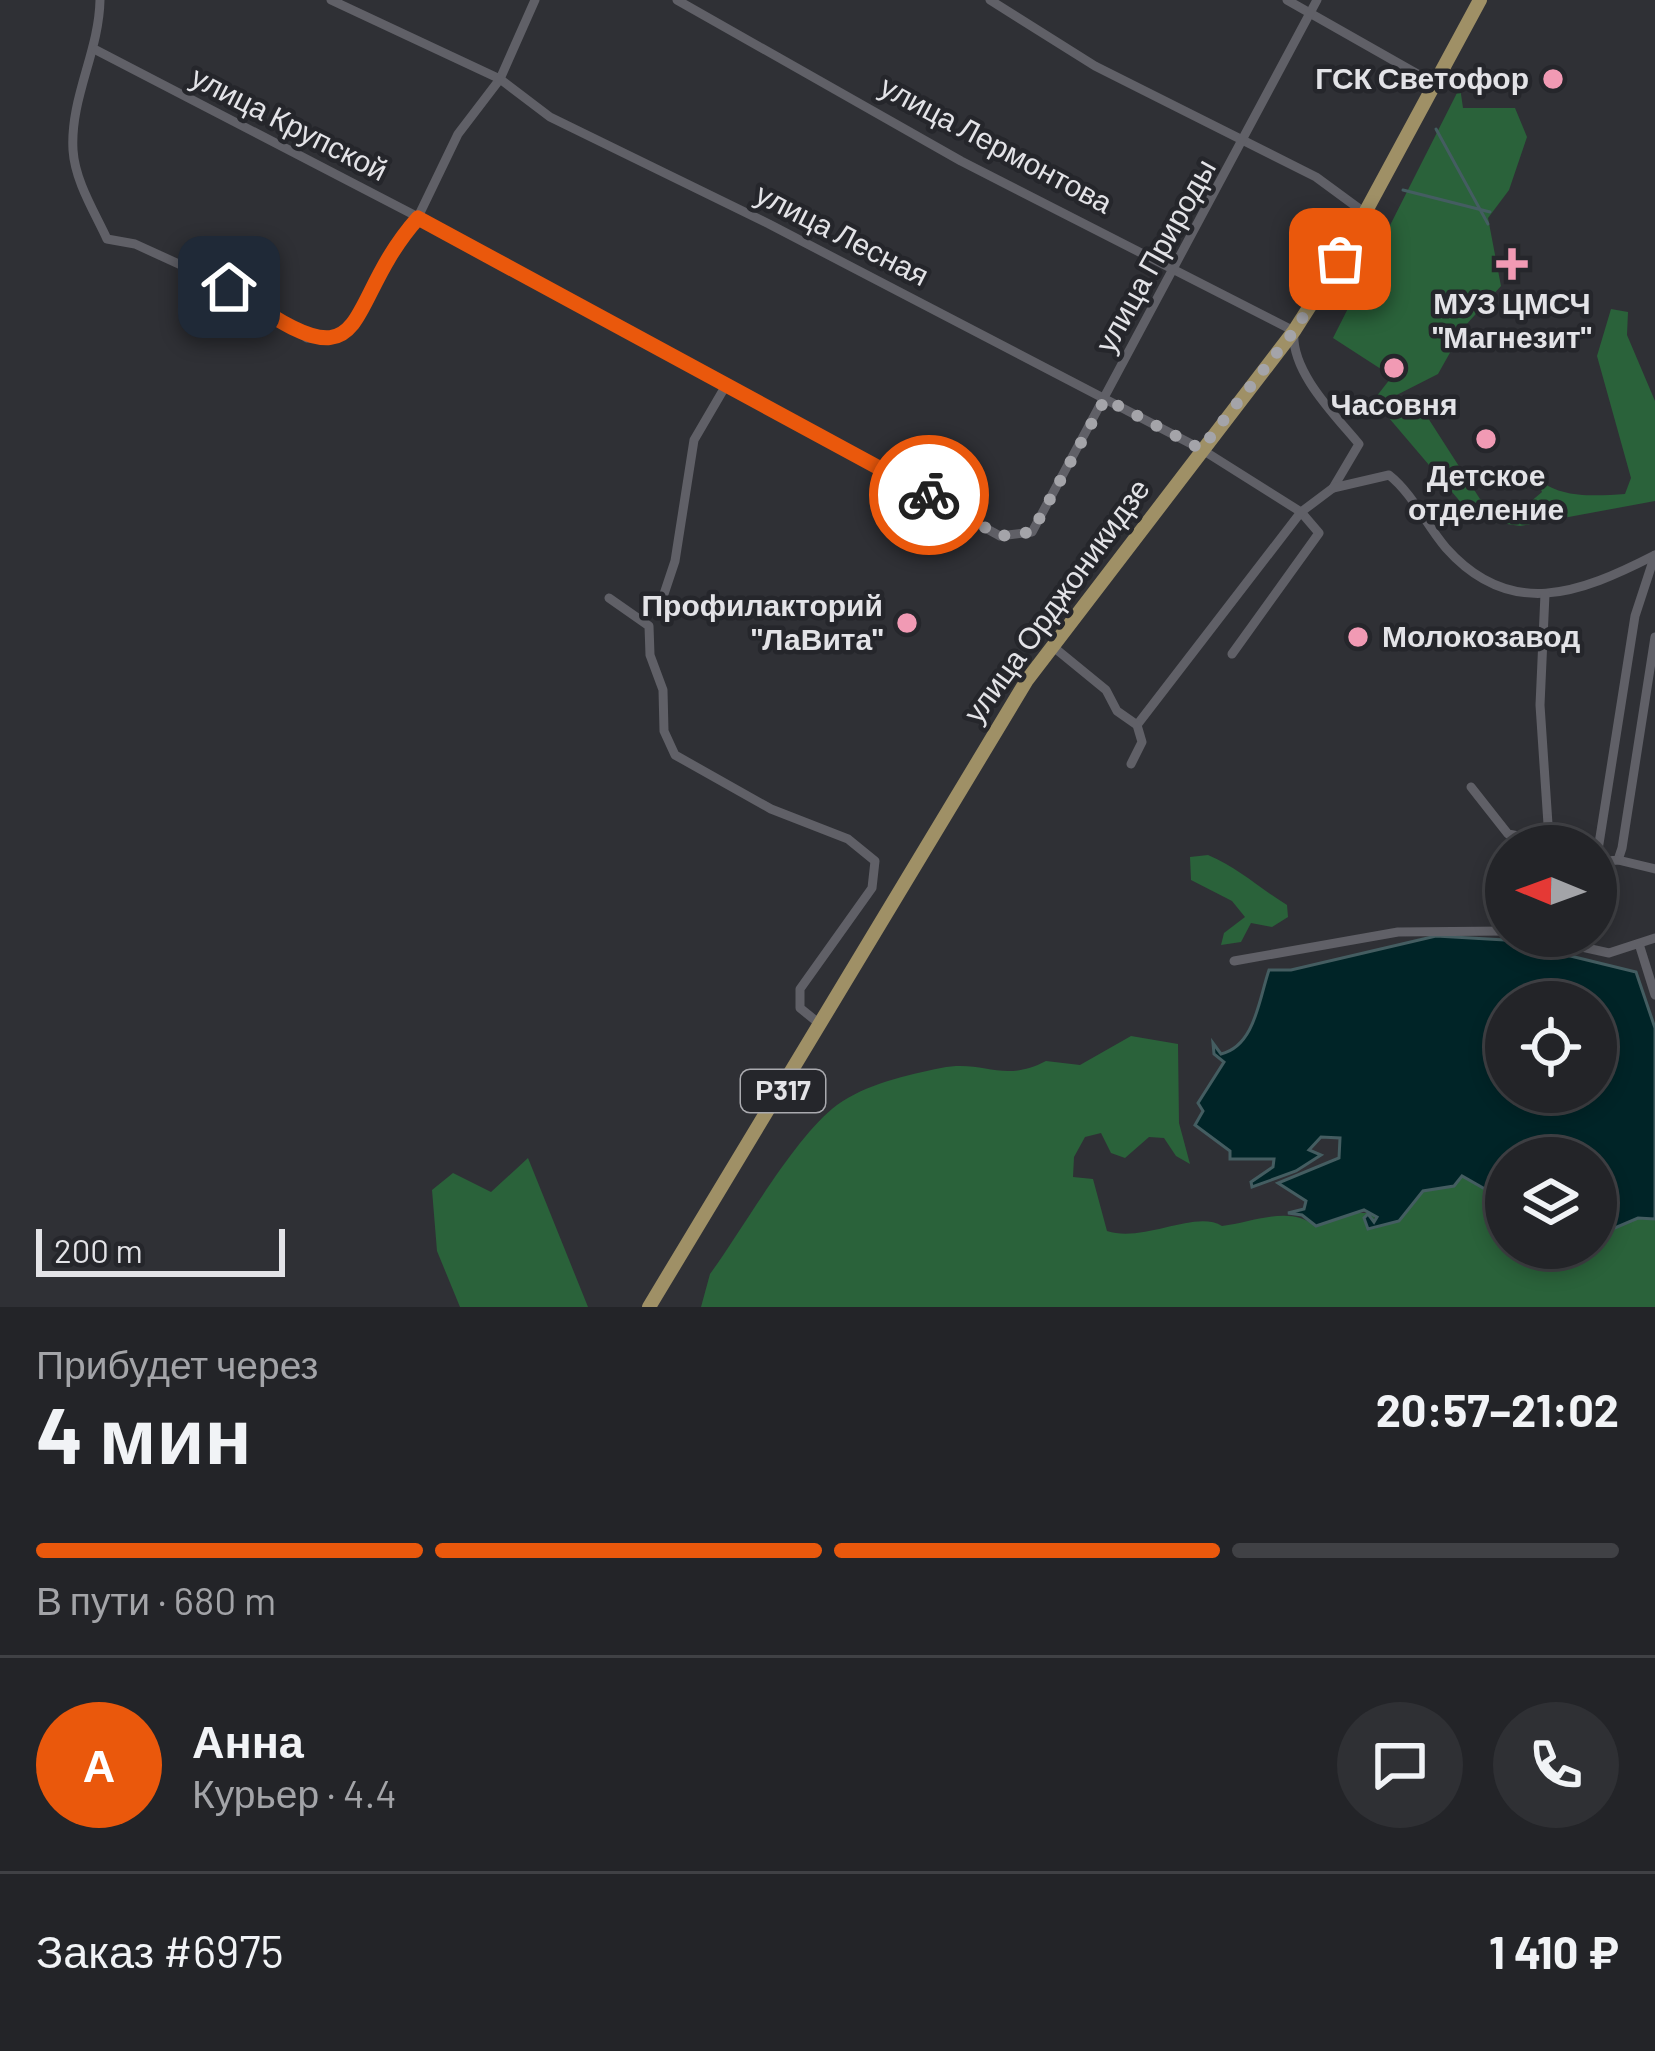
<!DOCTYPE html>
<html lang="ru">
<head>
<meta charset="utf-8">
<style>
  :root { --surface:#232428; --page:#2f3034; --text:#f1f3f6; --muted:#a3a4a8; --line:#404145; --accent:#ea580c }
  body { margin:0; font-family:Barlow,sans-serif; background:var(--page); color:var(--text); height:100vh; display:flex; flex-direction:column; font-size:45px; white-space:nowrap }
  * { box-sizing:border-box; margin:0 }
  p { font-size:39px; color:var(--muted) }
  .icon { flex:none; width:66px; height:66px; fill:none; stroke:currentColor; stroke-width:2; stroke-linecap:round; stroke-linejoin:round }
  .map { position:relative; height:1307px; overflow:hidden }
  .side { display:flex; flex-direction:column; background:var(--surface); flex:1 }
  .side>* { flex:none }
  .needle { width:78px; rotate:271deg }
  .buttons { position:absolute; left:1485px; top:825px; display:grid; gap:24px }
  .buttons a { display:grid; place-items:center; width:132px; height:132px; border-radius:50%; background:var(--surface); box-shadow:0 6px 18px #0003,0 0 0 3px var(--line); font-size:60px }
  .scale { position:absolute; left:36px; bottom:30px; width:249px; box-sizing:border-box; padding-left:12px; border:6px solid #e3e3e7; border-top:0; font-size:33px; line-height:42px; white-space:nowrap; color:#e3e3e7; -webkit-text-stroke:9px #25262b; paint-order:stroke }
  .pin { position:absolute; display:grid; place-items:center; width:102px; height:102px; color:#fff; margin:-51px; border-radius:24px; box-shadow:0 6px 18px #0006 }
  .courier { position:absolute; display:grid; place-items:center; width:120px; height:120px; margin:-60px; border:9px solid #ea580c; border-radius:50%; background:#fff; color:#222; box-shadow:0 3px 15px #0007 }
  .headline em { font-style:normal; font-weight:700 }
  .headline div { display:flex; flex-direction:column-reverse }
  .headline { display:flex; align-items:center; justify-content:space-between; height:204px; padding:0 36px }
  h1 { font-size:78px; font-weight:700; line-height:90px }
  .bar { display:grid; grid-template-columns:repeat(4,1fr); gap:18px 12px; align-content:center; height:144px; padding:0 36px }
  .bar i { height:15px; border-radius:9px; background:var(--line) }
  .bar .selected { background:var(--accent) }
  .bar p { grid-column:span 4 }
  .line { display:flex; align-items:center; gap:30px; padding:0 36px; border-top:3px solid var(--line) }
  .line div { flex:1 }
  .round { display:grid; place-items:center; flex:none; width:126px; height:126px; border-radius:63px; background:var(--page) }
  .map>svg:first-child { display:block }
  .green { fill:#2a623a }
  .water { fill:#002427; stroke:#445d61; stroke-width:3; fill-rule:evenodd }
  .lines { fill:none; stroke-linecap:round; stroke-linejoin:round }
  .stream { stroke:#445d61; stroke-width:3 }
  .street { stroke:#606067; stroke-width:9 }
  .primary { stroke:#9f9066; stroke-width:14 }
  .done { stroke:#a4a4a9; stroke-width:12; stroke-dasharray:0 21.6 }
  .route { stroke:#ea580c; stroke-width:15 }
  .poi-dot { fill:#f19ab4; stroke:#25262b; stroke-width:4.5 }
  .labels { text-anchor:middle; stroke-width:9; stroke-linejoin:round; paint-order:stroke }
  .shield { fill:#25262b; stroke:#aaaaaf; stroke-width:3 }
  .shield-label { font-size:27px; font-weight:bold; fill:#e3e3e7 }
  .poi-label { font-size:30px; font-weight:bold; fill:#e3e3e7; stroke:#25262b }
  .street-label { font-size:30px; fill:#e3e3e7; stroke:#25262b }
</style>
</head>
<body>
<div class="map">
<svg width="1655" height="1307" viewBox="0 0 1655 1307">
  <rect width="100%" height="100%" fill="#2f3035"/>
  <g class="green">
    <polygon points="1460,87 1463,108 1515,108 1527,137 1509,190 1488,218 1501,286 1465,326 1438,374 1379,404 1376,397 1401,365 1391,361 1384,371 1333,338"/>
    <path d="M1611,309L1628,312L1627,335L1655,401V501L1520,526L1475,519L1383,411L1406,400L1419,404L1480,499L1516,514L1542,492L1536,476C1556,499 1595,496 1625,494L1631,478L1597,356Z"/>
    <path d="M1208,855C1239,868 1256,886 1287,905L1288,917L1272,927L1251,923L1241,942L1221,945L1224,933L1245,917L1232,901L1191,880L1190,857Z"/>
    <path d="M1131,1036L1178,1044L1179,1123L1190,1164L1176,1156L1164,1138L1149,1137L1125,1158L1111,1153L1101,1133L1085,1137L1074,1157L1073,1177L1093,1179L1107,1231C1144,1243 1196,1209 1222,1226C1254,1222 1290,1205 1315,1226L1344,1213H1375L1374,1222L1364,1218L1373,1229L1399,1221L1423,1190L1458,1183L1462,1176L1506,1201V1248H1596V1236L1638,1218L1655,1219V1307H701L710,1274C743,1229 795,1136 837,1105C866,1084 907,1075 941,1068C984,1059 1002,1084 1046,1061L1080,1065Z"/>
    <polygon points="528,1158 588,1307 460,1307 437,1251 432,1190 453,1173 491,1192"/>
  </g>
  <path class="water" d="M1436,936L1505,940L1636,972L1655,1028V1219L1638,1218L1596,1236V1158H1506V1201L1462,1176L1454,1186L1423,1191L1399,1221L1368,1229L1364,1218L1368,1214L1374,1222L1377,1217L1364,1210L1316,1226L1302,1215L1288,1213L1304,1209L1306,1201L1278,1183L1339,1158L1340,1138L1321,1137L1309,1150L1321,1155L1296,1171L1252,1187L1251,1182L1273,1167L1274,1159H1230V1151L1195,1125L1203,1111L1198,1103L1224,1062L1214,1054L1213,1043L1221,1054C1255,1046 1259,999 1269,970H1291ZM1506,1002H1596V1092H1506Z"/>
  <g class="lines">
    <g class="stream">
      <polyline points="1436,129 1488,224"/>
      <polyline points="1403,190 1490,212"/>
    </g>
    <g class="street">
      <path d="M100,0C99,52 70,98 73,150C75,181 94,211 107,239L135,244L229,287L307,338L328,339L344,331L360,317L399,239L418,217L458,134L500,79L535,0"/>
      <polyline points="331,0 500,79 550,117 769,224 1201,449 1301,512 1319,533 1232,654"/>
      <path d="M677,0L961,161L1294,331C1290,371 1335,415 1359,444L1333,488L1301,512L1137,725"/>
      <polyline points="990,0 1095,66 1316,177 1365,213"/>
      <polyline points="1287,0 1435,84"/>
      <polyline points="96,50 418,217 1000,536 1032,532 1317,0"/>
      <path d="M1333,488L1389,475C1413,494 1426,525 1446,548C1510,620 1579,594 1655,555"/>
      <polyline points="1545,594 1540,705 1549,839"/>
      <polyline points="609,598 649,626 650,655 663,690 664,731 675,755 771,809 848,839 875,861 872,888 800,989 800,1008 821,1025"/>
      <polyline points="658,612 675,561 694,440 725,387"/>
      <polyline points="1051,645 1106,690 1117,711 1137,725 1142,742 1131,764"/>
      <polyline points="1471,787 1508,834 1573,846"/>
      <polyline points="1597,850 1608,861 1618,860 1622,848 1655,637"/>
      <polyline points="1598,850 1635,616 1655,555"/>
      <polyline points="1618,860 1655,869"/>
      <polyline points="1532,936 1609,953 1655,938"/>
      <polyline points="1640,947 1655,995"/>
      <polyline points="1234,961 1398,932 1506,931"/>
    </g>
    <polyline class="primary" points="649,1307 1027,680 1294,331 1340,259 1480,0"/>
  </g>
  <g class="lines">
    <polyline class="done" points="929,495 1000,536 1032,532 1105,399 1201,449 1294,331 1340,259"/>
    <path class="route" d="M229,287C379,396 337,309 418,218L929,495"/>
  </g>
  <g class="poi-dot">
    <circle cx="1553" cy="79" r="12"/>
    <path d="M1506 246h12v12h12v12h-12v12h-12v-12h-12v-12h12z"/>
    <circle cx="1394" cy="368" r="12"/>
    <circle cx="1486" cy="439" r="12"/>
    <circle cx="907" cy="623" r="12"/>
    <circle cx="1358" cy="637" r="12"/>
  </g>
  <g class="labels">
    <rect class="shield" x="741" y="1070" width="84" height="42" rx="9"/>
    <g class="shield-label">
      <text x="783" y="1100">Р317</text>
    </g>
    <g class="poi-label">
      <text x="1529" y="89" text-anchor="end">ГСК Светофор</text>
      <text x="1512" y="314">МУЗ ЦМСЧ<tspan x="1512" dy="34">"Магнезит"</tspan></text>
      <text x="1394" y="415">Часовня</text>
      <text x="1486" y="486">Детское<tspan x="1486" dy="34">отделение</tspan></text>
      <text x="883" y="616" text-anchor="end">Профилакторий<tspan x="883" dy="34">"ЛаВита"</tspan></text>
      <text x="1382" y="647" text-anchor="start">Молокозавод</text>
    </g>
    <g class="street-label">
      <text transform="translate(289 124) rotate(27)" y="10">улица Крупской</text>
      <text transform="translate(996 145) rotate(28)" y="10">улица Лермонтова</text>
      <text transform="translate(842 235) rotate(27)" y="10">улица Лесная</text>
      <text transform="translate(1156 256) rotate(-61)" y="10">улица Природы</text>
      <text transform="translate(1057 601) rotate(-54)" y="10">улица Орджоникидзе</text>
    </g>
  </g>
</svg>
<div class="buttons">
<a><svg class="needle" viewBox="-14 -14 28 28"><path d="M0-13l5 13h-10z" fill="#e53935"/><path d="M0 13l5-13h-10z" fill="#a3a4a8"/></svg></a>
<a><svg class="icon" aria-label="locate" viewBox="0 0 24 24"><circle cx="12" cy="12" r="6"/><path d="M12 2v4M12 18v4M2 12h4M18 12h4"/></svg></a>
<a><svg class="icon" aria-label="layers" viewBox="0 0 24 24"><path d="M12 4l9 5-9 5-9-5zM3 14l9 5 9-5"/></svg></a>
</div>
<div class="scale">200 m</div>
<div class="pin" style="left:1340px;top:259px;background:#ea580c"><svg class="icon" aria-label="bag" viewBox="0 0 24 24"><path d="M5 8h14l-1 12H6zM9 8a3 3 0 0 1 6 0"/></svg></div>
<div class="pin" style="left:229px;top:287px;background:#1f2937"><svg class="icon" aria-label="home" viewBox="0 0 24 24"><path d="M3 11l9-7 9 7M6 9v11h12V9"/></svg></div>
<div class="courier" style="left:929px;top:495px"><svg class="icon" aria-label="bike" viewBox="0 0 24 24"><circle cx="6" cy="16" r="4"/><circle cx="18" cy="16" r="4"/><path d="M6 16l4-8h5l3 8M10 8l3 8H6M13 5h3"/></svg></div>
</div>
<section class="side">
<div class="headline"><div><h1>4 мин</h1><p>Прибудет через</p></div><em>20:57–21:02</em></div>
<div class="bar"><i class="selected"></i><i class="selected"></i><i class="selected"></i><i></i><p>В пути · 680 m</p></div>
<div class="line" style="height:216px"><b class="round" style="background:var(--accent);color:#fff">А</b><div><b>Анна</b><p>Курьер · 4.4</p></div><a class="round"><svg class="icon" aria-label="chat" viewBox="0 0 24 24"><path d="M4 5h16v11H9l-5 4z"/></svg></a><a class="round"><svg class="icon" aria-label="phone" viewBox="0 0 24 24"><path d="M5 4h4l2 5-3 2q2 4 5 5l2-3 5 2v4C11 20 4 13 5 4z"/></svg></a></div>
<div class="line" style="height:156px"><div>Заказ #6975</div><b>1 410 ₽</b></div>
</section>
</body>
</html>
